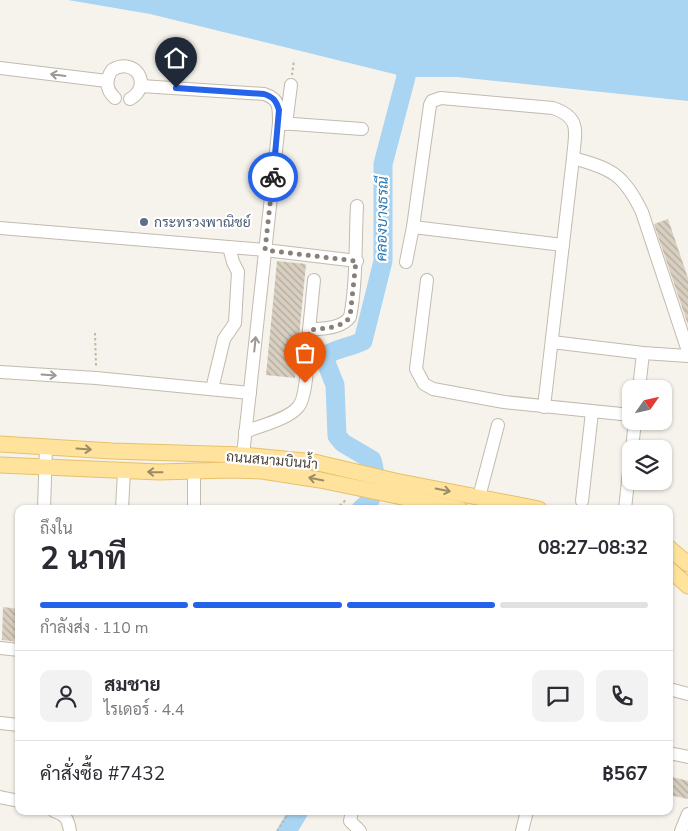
<!DOCTYPE html>
<html lang="th">
<head>
<meta charset="utf-8">
<style>
  :root { --surface:#fff; --page:#f2f2f3; --text:#2b2b33; --muted:#7c7c81; --line:#e1e1e2; --accent:#2563eb }
  body { margin:0; font-family:"Nunito Sans",Sarabun,sans-serif; background:var(--page); color:var(--text); height:100vh; display:flex; flex-direction:column; font-size:19px; white-space:nowrap }
  * { box-sizing:border-box; margin:0 }
  p { font-size:16px; color:var(--muted) }
  .icon { flex:none; width:28px; height:28px; fill:none; stroke:currentColor; stroke-width:2; stroke-linecap:round; stroke-linejoin:round }
  .map { position:relative; flex:1; overflow:hidden }
  .panel { position:absolute; left:15px; top:505px; width:658px; height:310px; display:flex; flex-direction:column; background:var(--surface); border-radius:10px; box-shadow:0 1px 4px #0004 }
  .panel>* { flex:none }
  .needle { width:32px; rotate:56deg }
  .buttons { position:absolute; left:622px; top:380px; display:grid; gap:10px }
  .buttons a { display:grid; place-items:center; width:50px; height:50px; border-radius:10px; background:var(--surface); box-shadow:0 1px 4px #0004; font-size:25px }
  .pin { position:absolute; display:grid; place-items:center; width:42px; height:42px; color:#fff; margin:-51px -21px; border-radius:50% 50% 50% 0; rotate:-45deg; box-shadow:0 0 5px #0007 }
  .pin .icon { rotate:45deg }
  .courier { position:absolute; display:grid; place-items:center; width:50px; height:50px; margin:-25px; border:4px solid #2563eb; border-radius:50%; background:#fff; color:#222; box-shadow:0 1px 6px #0007 }
  .headline em { font-style:normal; font-weight:700 }
  .headline div { display:flex; flex-direction:column-reverse }
  .headline { display:flex; align-items:center; justify-content:space-between; height:85px; padding:0 25px }
  h1 { font-size:32px; font-weight:700; line-height:38px }
  .bar { display:grid; grid-template-columns:repeat(4,1fr); gap:8px 5px; align-content:center; height:60px; padding:0 25px }
  .bar i { height:6px; border-radius:4px; background:var(--line) }
  .bar .selected { background:var(--accent) }
  .bar p { grid-column:span 4 }
  .line { display:flex; align-items:center; gap:12px; padding:0 25px; border-top:1px solid var(--line) }
  .line div { flex:1 }
  .round { display:grid; place-items:center; flex:none; width:52px; height:52px; border-radius:10px; background:var(--page) }
  .map>svg:first-child { display:block }
  .water { fill:#a9d4f2 }
  .lines { fill:none; stroke-linecap:round; stroke-linejoin:round }
  .river { stroke:#a9d4f2; stroke-width:19 }
  .building { fill:url(#building-back-hatch) }
  .minor-casing { stroke:#c2bbae; stroke-width:14 }
  .major-casing { stroke:#e6c16a; stroke-width:17 }
  .path { stroke:#c4b79f; stroke-width:2; stroke-dasharray:2.5 2.5; stroke-linecap:butt }
  .minor { stroke:#fff; stroke-width:12 }
  .major { stroke:#ffe39c; stroke-width:15 }
  .oneway { stroke:#9c9892 }
  .oneway2 { stroke:#9c8c66 }
  .done { stroke:#878178; stroke-width:5; stroke-dasharray:0 9 }
  .route { stroke:#2563eb; stroke-width:6 }
  .service-dot { fill:#5c6f8a; stroke:#fff; stroke-width:2 }
  .labels { text-anchor:middle; stroke-width:4.5; stroke-linejoin:round; paint-order:stroke }
  .service-label { font-size:14px; fill:#4e5e75; stroke:#fff; text-anchor:start }
  .street-label { font-size:14px; fill:#4b4439; stroke:#fff }
  .water-label { font-size:15px; font-style:italic; fill:#2e7ab2; stroke:#fff }
</style>
</head>
<body>
<div class="map">
<svg width="688" height="831" viewBox="0 0 688 831">
  <defs>
    <pattern id="building-back-hatch" width="6" height="6" patternUnits="userSpaceOnUse" patternTransform="scale(1.25)"><rect width="6" height="6" fill="#d8cfc1"/><path d="M-1 5l2 2M0 0l6 6M5-1l2 2" fill="none" stroke="#b1aa9e"/></pattern>
  </defs>
  <rect width="100%" height="100%" fill="#f6f3ec"/>
  <polygon class="water" points="68,0 688,0 688,101 457,77 406,77 150,14"/>
  <g class="lines">
    <g class="river">
      <path d="M361,509C378,497 377,478 372,460L343,443L337,436L335,385L327,365L326,355C338,348 351,347 363,341L383,261V164L406,77L401,52"/>
      <polyline points="287,831 299,811"/>
    </g>
  </g>
  <g class="building">
    <polygon points="668,219 688,278 688,325 654,224"/>
    <polygon points="277,261 306,264 295,378 266,375"/>
    <polygon points="3,607 19,609 19,642 2,640"/>
    <polygon points="669,776 688,781 688,799 669,795"/>
  </g>
  <g class="lines">
    <defs>
      <g id="minor">
        <polyline points="0,68 107,81"/>
        <path d="M141,86L264,94C280,99 279,108 279,123L243,455"/>
        <path d="M115,98C106,90 105,80 112,70C136,56 153,86 130,99"/>
        <polyline points="279,123 362,129"/>
        <polyline points="286,124 291,85"/>
        <path d="M573,158C613,169 624,175 642,212L688,351"/>
        <polyline points="413,227 563,245"/>
        <polyline points="0,228 265,250 357,261"/>
        <path d="M406,262L413,227L430,105L432,101L441,98L553,108C582,118 575,132 573,158L544,407"/>
        <polyline points="427,280 416,369 424,384 433,389 504,402 631,415"/>
        <polyline points="309,330 314,280"/>
        <polyline points="552,342 643,353 688,356"/>
        <polyline points="0,372 96,378 250,393"/>
        <polyline points="212,389 224,339 235,323 238,272 233,262 229,247"/>
        <polyline points="639,389 643,353"/>
        <path d="M245,432C259,426 289,419 298,407C308,397 308,346 309,330C323,328 341,329 350,317C357,280 355,243 357,206"/>
        <polyline points="632,449 635,421"/>
        <polyline points="194,471 194,509"/>
        <polyline points="479,497 498,425"/>
        <polyline points="582,501 592,412"/>
        <polyline points="44,509 46,447"/>
        <polyline points="122,509 124,471"/>
        <polyline points="625,509 631,453"/>
        <polyline points="0,648 19,650"/>
        <polyline points="669,689 688,694"/>
        <polyline points="0,723 19,725"/>
        <polyline points="669,753 688,757"/>
        <polyline points="0,797 19,801"/>
        <path d="M54,811C66,815 68,819 70,831"/>
        <polyline points="352,811 350,821 360,831"/>
        <polyline points="522,831 527,811"/>
        <polyline points="681,831 688,814"/>
      </g>
      <g id="major">
        <polyline points="0,444 112,451 243,455 314,462 395,481 539,509"/>
        <polyline points="0,465 159,472 231,470 262,471 320,480 460,509"/>
        <polyline points="669,548 688,564"/>
        <polyline points="669,569 688,586"/>
      </g>
    </defs>
    <use href="#minor" class="minor-casing"/>
    <use href="#major" class="major-casing"/>
    <g class="path">
      <polyline points="292,75 294,60"/>
      <polyline points="95,333 96,366"/>
      <polyline points="336,509 347,499"/>
      <polyline points="277,831 290,811"/>
    </g>
    <use href="#minor" class="minor"/>
    <use href="#major" class="major"/>
  </g>
  <defs><path id="oneway-shaft" d="M-6 0H5M1.5-3L5.5 0L1.5 3" fill="none" stroke-width="1.6" stroke-linecap="round" stroke-linejoin="round" transform="scale(1.25)"/></defs>
  <g class="oneway">
    <use href="#oneway-shaft" transform="translate(58 75) rotate(-173)"/>
    <use href="#oneway-shaft" transform="translate(255 344) rotate(-84)"/>
    <use href="#oneway-shaft" transform="translate(49 375) rotate(4)"/>
  </g>
  <g class="oneway2">
    <use href="#oneway-shaft" transform="translate(84 449) rotate(4)"/>
    <use href="#oneway-shaft" transform="translate(155 472) rotate(-179)"/>
    <use href="#oneway-shaft" transform="translate(316 479) rotate(-169)"/>
    <use href="#oneway-shaft" transform="translate(443 490) rotate(11)"/>
  </g>
  <g class="lines">
    <path class="done" d="M273,177L265,250L356,261L350,317C341,329 323,328 309,330L305,383"/>
    <path class="route" d="M176,88L264,94C273,97 276,100 279,110L273,177"/>
  </g>
  <circle class="service-dot" cx="144" cy="222" r="5"/>
  <g class="labels">
    <g class="service-label">
      <text x="154" y="227">กระทรวงพาณิชย์</text>
    </g>
    <g class="street-label">
      <text transform="translate(272 460) rotate(5)" y="5">ถนนสนามบินน้ำ</text>
    </g>
    <g class="water-label">
      <text transform="translate(382 219) rotate(-89)" y="5">คลองบางธรณี</text>
    </g>
  </g>
</svg>
<div class="buttons">
<a><svg class="needle" viewBox="-14 -14 28 28"><path d="M0-13l5 13h-10z" fill="#e53935"/><path d="M0 13l5-13h-10z" fill="#7c7c81"/></svg></a>
<a><svg class="icon" aria-label="layers" viewBox="0 0 24 24"><path d="M12 4l9 5-9 5-9-5zM3 14l9 5 9-5"/></svg></a>
</div>
<div class="pin" style="left:305px;top:383px;background:#ea580c"><svg class="icon" aria-label="bag" viewBox="0 0 24 24"><path d="M5 8h14l-1 12H6zM9 8a3 3 0 0 1 6 0"/></svg></div>
<div class="pin" style="left:176px;top:88px;background:#1f2937"><svg class="icon" aria-label="home" viewBox="0 0 24 24"><path d="M3 11l9-7 9 7M6 9v11h12V9"/></svg></div>
<div class="courier" style="left:273px;top:177px"><svg class="icon" aria-label="bike" viewBox="0 0 24 24"><circle cx="6" cy="16" r="4"/><circle cx="18" cy="16" r="4"/><path d="M6 16l4-8h5l3 8M10 8l3 8H6M13 5h3"/></svg></div>
<section class="panel">
<div class="headline"><div><h1>2 นาที</h1><p>ถึงใน</p></div><em>08:27–08:32</em></div>
<div class="bar"><i class="selected"></i><i class="selected"></i><i class="selected"></i><i></i><p>กำลังส่ง · 110 m</p></div>
<div class="line" style="height:90px"><a class="round"><svg class="icon" aria-label="person" viewBox="0 0 24 24"><circle cx="12" cy="8" r="4"/><path d="M4 21q1-7 8-7t8 7"/></svg></a><div><b>สมชาย</b><p>ไรเดอร์ · 4.4</p></div><a class="round"><svg class="icon" aria-label="chat" viewBox="0 0 24 24"><path d="M4 5h16v11H9l-5 4z"/></svg></a><a class="round"><svg class="icon" aria-label="phone" viewBox="0 0 24 24"><path d="M5 4h4l2 5-3 2q2 4 5 5l2-3 5 2v4C11 20 4 13 5 4z"/></svg></a></div>
<div class="line" style="height:65px"><div>คำสั่งซื้อ #7432</div><b>฿567</b></div>
</section>
</div>
</body>
</html>
